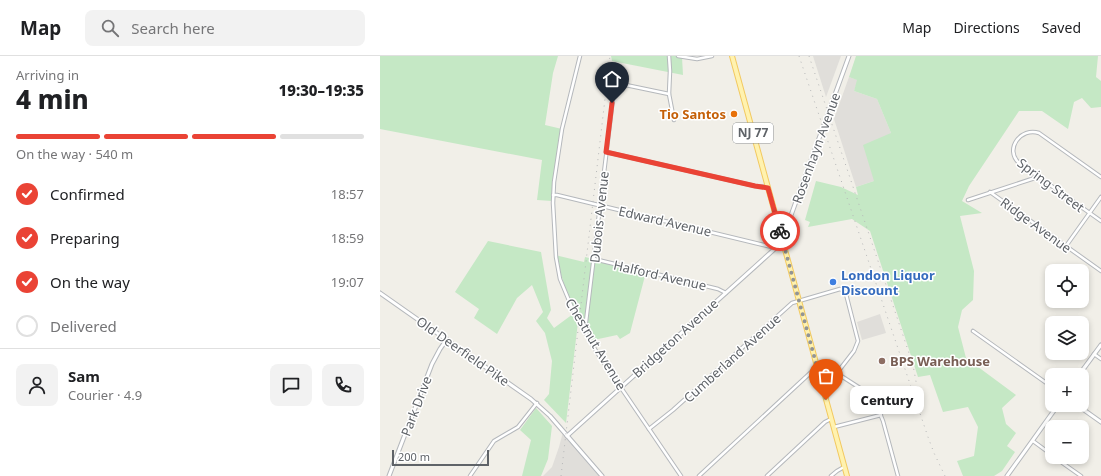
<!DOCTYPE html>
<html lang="en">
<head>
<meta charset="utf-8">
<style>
  :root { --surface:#fff; --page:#f2f2f2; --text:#202124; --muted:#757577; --line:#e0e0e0; --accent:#ea4335 }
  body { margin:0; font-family:"Noto Sans",sans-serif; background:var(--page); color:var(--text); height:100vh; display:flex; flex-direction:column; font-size:15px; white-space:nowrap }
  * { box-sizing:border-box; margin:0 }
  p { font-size:13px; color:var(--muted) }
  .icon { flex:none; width:22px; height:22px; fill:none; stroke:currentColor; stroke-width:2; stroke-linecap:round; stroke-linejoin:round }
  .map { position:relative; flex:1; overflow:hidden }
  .drawer { display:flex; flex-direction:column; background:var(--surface); width:380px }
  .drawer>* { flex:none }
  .buttons { position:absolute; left:665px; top:208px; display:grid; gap:8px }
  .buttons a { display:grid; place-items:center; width:44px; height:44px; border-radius:8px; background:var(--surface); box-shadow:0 2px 6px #0003; font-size:20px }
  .scale { position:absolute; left:12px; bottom:10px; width:97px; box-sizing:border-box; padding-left:4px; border:2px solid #5f6368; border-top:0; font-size:11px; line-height:14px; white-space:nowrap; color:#5f6368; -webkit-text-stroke:3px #fff; paint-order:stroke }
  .pin { position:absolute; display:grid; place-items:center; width:34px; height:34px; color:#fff; margin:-41px -17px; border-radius:50% 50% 50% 0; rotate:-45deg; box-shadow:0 0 4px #0007 }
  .pin .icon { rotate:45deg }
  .courier { position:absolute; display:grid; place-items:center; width:40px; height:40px; margin:-20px; border:3px solid #ea4335; border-radius:50%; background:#fff; color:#222; box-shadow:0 1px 5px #0007 }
  .bubble { position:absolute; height:28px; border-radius:8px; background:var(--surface); box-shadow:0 2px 6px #0003; font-size:13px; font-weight:800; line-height:28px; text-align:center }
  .headline em { font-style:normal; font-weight:800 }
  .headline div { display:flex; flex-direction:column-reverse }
  .headline { display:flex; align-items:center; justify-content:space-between; height:68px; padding:0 16px }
  h1 { font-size:26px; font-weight:800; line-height:30px }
  .bar { display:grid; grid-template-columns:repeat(4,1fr); gap:6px 4px; align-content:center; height:48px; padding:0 16px }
  .bar i { height:5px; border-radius:3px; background:var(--line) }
  .bar .on { background:var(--accent) }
  .bar p { grid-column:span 4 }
  .line { display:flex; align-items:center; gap:10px; padding:0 16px; border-top:1px solid var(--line) }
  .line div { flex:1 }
  .round { display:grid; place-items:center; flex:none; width:42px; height:42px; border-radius:8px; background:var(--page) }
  ol { padding:0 16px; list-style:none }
  li { display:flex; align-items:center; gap:12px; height:44px }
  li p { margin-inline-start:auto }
  li .icon { padding:4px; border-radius:50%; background:var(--accent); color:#fff; stroke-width:4 }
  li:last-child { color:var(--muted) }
  li i { width:22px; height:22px; border:2px solid var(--line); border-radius:50% }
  header { display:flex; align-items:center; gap:24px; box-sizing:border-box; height:56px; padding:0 20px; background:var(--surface); border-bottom:1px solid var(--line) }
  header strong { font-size:19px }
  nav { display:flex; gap:22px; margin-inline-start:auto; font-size:14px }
  .search { width:280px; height:36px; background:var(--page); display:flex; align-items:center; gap:10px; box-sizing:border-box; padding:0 14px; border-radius:8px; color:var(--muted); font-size:15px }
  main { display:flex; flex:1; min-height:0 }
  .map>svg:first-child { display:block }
  .industrial { fill:#e0deda }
  .green { fill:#c5e8c5 }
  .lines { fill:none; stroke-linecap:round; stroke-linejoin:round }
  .minor-casing { stroke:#b5b8bc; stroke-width:4.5 }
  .tertiary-casing { stroke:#b5b8bc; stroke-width:5 }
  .primary-casing { stroke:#f2c960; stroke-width:6 }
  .minor { stroke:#fff; stroke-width:2.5 }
  .tertiary { stroke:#fff; stroke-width:3 }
  .primary { stroke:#fff2af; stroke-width:4 }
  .rail { stroke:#b6b7b8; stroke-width:1; stroke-dasharray:1 5; stroke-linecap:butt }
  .done { stroke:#929495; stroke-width:4; stroke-dasharray:0 7.2 }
  .route { stroke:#ea4335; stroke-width:5 }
  .food-dot { fill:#e8710a; stroke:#fff; stroke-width:1.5 }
  .shop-dot { fill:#3f7fe0; stroke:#fff; stroke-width:1.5 }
  .education-dot { fill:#8d6e63; stroke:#fff; stroke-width:1.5 }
  .labels { text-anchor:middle; stroke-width:3; stroke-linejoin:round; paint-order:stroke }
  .shield { fill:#fff; stroke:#8f9295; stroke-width:1 }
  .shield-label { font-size:12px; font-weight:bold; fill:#5f6368 }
  .food-label { font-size:13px; font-weight:bold; fill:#c56008; stroke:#fff; text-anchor:end }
  .street-label { font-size:13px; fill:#5f6368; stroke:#fff }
  .shop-label { font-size:13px; font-weight:bold; fill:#366cbe; stroke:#fff; text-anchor:start }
  .education-label { font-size:13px; font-weight:bold; fill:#785e54; stroke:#fff; text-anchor:start }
</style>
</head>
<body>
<header>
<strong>Map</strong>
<div class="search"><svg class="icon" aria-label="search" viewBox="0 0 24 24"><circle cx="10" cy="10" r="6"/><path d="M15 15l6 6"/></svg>Search here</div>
<nav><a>Map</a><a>Directions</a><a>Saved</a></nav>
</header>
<main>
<section class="drawer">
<div class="headline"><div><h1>4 min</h1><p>Arriving in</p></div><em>19:30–19:35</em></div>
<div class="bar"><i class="on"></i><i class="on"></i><i class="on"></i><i></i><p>On the way · 540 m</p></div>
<ol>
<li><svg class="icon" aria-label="check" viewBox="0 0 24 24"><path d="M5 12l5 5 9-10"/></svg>Confirmed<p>18:57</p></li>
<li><svg class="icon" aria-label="check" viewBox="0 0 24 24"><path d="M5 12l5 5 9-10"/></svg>Preparing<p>18:59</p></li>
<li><svg class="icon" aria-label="check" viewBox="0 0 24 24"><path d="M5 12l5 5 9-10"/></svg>On the way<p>19:07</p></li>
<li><i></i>Delivered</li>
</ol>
<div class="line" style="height:72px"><a class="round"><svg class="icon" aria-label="person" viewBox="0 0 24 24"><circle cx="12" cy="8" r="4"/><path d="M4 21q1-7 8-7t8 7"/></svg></a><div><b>Sam</b><p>Courier · 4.9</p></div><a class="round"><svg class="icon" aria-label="chat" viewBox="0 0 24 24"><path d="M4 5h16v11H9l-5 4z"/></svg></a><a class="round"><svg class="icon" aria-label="phone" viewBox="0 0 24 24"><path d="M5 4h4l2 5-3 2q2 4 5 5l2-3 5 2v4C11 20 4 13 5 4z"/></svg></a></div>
</section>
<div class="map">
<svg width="721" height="420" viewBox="0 0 721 420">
  <rect width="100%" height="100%" fill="#f1efe8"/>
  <g class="industrial">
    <polygon points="433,0 461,0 446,41"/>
    <polygon points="469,21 478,24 474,35 497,43 511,77 494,125 476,131 454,63"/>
    <polygon points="500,258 506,277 482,284 477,266"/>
    <polygon points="183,376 222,420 163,420 172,411 179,391"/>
  </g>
  <g class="green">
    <polygon points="0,0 178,0 173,17 165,69 182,73 174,119 172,145 157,144 162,104 0,73"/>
    <polygon points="231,0 298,0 302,1 303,19 232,5"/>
    <polygon points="476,0 718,0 716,21 721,25 721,51 711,52 702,42 694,46 688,73 662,55 639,55 589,130 582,145 602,157 580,160 594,215 593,244 582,254 578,271 586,302 636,339 622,352 626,368 636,377 627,390 635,396 622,415 614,420 583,420 577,405 594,400 598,371 588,351 563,356 550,319 538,321 490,175 472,163 428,171 430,166 425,164 436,125 461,131 478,139 476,131 494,125 483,89 511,77 497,43 474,35 477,24 469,21"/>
    <polygon points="108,185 161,196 171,254 167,262 174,272 193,258 175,199 204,206 205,201 266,216 250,277 240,283 237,279 209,285 198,266 186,367 164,344 169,338 172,305 165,277 156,265 163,256 152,229 137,242 117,278 94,262 99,253 75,236"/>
    <polygon points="156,352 172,370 168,403 161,420 142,420 151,384 140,374"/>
  </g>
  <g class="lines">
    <defs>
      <g id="minor">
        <polyline points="200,0 182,73 174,126 173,147 176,201 180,223 193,254 216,295 301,420"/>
        <polyline points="289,0 290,15 289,38 294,64"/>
        <polyline points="298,0 317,3 332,0"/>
        <polyline points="226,96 375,130 388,131"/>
        <path d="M721,121L659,77C641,71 624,93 639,107L721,165"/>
        <polyline points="610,136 721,215"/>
        <polyline points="173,139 177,139 396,192"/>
        <polyline points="588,144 658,121"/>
        <polyline points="686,190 721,141"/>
        <polyline points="214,203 338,233 346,237"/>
        <polyline points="205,274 234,34 237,30 241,28 289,38"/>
        <polyline points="593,275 672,331"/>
        <polyline points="714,298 721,303"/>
        <polyline points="454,371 501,359"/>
        <polyline points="269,373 293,354 412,247 460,233 464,235 466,238 478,285 474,295 457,317"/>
        <polyline points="653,385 672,399"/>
        <polyline points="674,401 701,420"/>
        <polyline points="90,420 114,385 138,371 157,347"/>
        <polyline points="319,420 441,307 483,334 496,348 503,365 518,420"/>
        <polyline points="387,420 445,366 451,363"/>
        <polyline points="451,420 457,415 464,411"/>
      </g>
      <g id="tertiary">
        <polyline points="0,237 151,343 170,360 222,420"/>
        <polyline points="699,319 721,289"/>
        <polyline points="697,349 721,366"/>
        <polyline points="187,380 399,189 406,173 469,0"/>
        <polyline points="9,420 52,308 60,293 67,283"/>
        <polyline points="627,420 678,349"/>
      </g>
      <polyline id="primary" points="352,0 467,420"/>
    </defs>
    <use href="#minor" class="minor-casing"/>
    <use href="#tertiary" class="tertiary-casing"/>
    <use href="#primary" class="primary-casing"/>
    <use href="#minor" class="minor"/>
    <use href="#tertiary" class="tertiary"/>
    <use href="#primary" class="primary"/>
    <g class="rail">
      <polyline points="419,0 548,381 554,397 565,420"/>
      <polyline points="429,0 533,309 539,342"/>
      <polyline points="181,420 230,0"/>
    </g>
  </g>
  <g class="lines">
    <polyline class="done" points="400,175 446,344"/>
    <polyline class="route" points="232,47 226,96 375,130 388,132 400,175"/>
  </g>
  <circle class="food-dot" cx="354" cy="58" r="4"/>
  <circle class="shop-dot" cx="453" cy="226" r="4"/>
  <circle class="education-dot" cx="502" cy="305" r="4"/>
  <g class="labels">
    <rect class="shield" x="353" y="67" width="40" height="20" rx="3"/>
    <g class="shield-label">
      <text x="373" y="81">NJ 77</text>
    </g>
    <g class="food-label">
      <text x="346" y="63">Tio Santos</text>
    </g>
    <g class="street-label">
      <text transform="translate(436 92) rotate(-70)" y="5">Rosenhayn Avenue</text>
      <text transform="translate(671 129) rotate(37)" y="5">Spring Street</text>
      <text transform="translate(219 161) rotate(-84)" y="5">Dubois Avenue</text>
      <text transform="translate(285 165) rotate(13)" y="5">Edward Avenue</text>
      <text transform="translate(656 169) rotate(36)" y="5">Ridge Avenue</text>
      <text transform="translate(280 219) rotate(13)" y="5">Halford Avenue</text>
      <text transform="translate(295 282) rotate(-42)" y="5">Bridgeton Avenue</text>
      <text transform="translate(216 288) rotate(59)" y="5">Chestnut Avenue</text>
      <text transform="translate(83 295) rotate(35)" y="5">Old Deerfield Pike</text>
      <text transform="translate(352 302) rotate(-42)" y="5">Cumberland Avenue</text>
      <text transform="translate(36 350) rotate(-69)" y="5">Park Drive</text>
    </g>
    <g class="shop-label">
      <text x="461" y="224">London Liquor<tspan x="461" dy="15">Discount</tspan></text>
    </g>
    <g class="education-label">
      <text x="510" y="310">BPS Warehouse</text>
    </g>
  </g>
</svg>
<div class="buttons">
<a><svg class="icon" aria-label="locate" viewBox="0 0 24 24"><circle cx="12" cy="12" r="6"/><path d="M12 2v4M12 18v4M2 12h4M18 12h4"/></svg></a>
<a><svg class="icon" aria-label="layers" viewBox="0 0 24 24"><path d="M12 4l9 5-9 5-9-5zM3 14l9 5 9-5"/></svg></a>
<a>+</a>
<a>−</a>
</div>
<div class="scale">200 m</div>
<div class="pin" style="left:446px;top:344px;background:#ea580c"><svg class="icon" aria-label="bag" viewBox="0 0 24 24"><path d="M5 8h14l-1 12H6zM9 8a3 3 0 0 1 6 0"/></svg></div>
<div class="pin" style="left:232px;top:47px;background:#1f2937"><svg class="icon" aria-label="home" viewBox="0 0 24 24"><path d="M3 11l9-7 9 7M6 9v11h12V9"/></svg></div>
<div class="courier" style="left:400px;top:175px"><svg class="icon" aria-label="bike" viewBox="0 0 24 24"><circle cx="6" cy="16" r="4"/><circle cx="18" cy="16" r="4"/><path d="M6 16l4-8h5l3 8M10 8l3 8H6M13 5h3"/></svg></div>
<div class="bubble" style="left:470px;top:330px;width:74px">Century</div>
</div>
</main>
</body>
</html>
